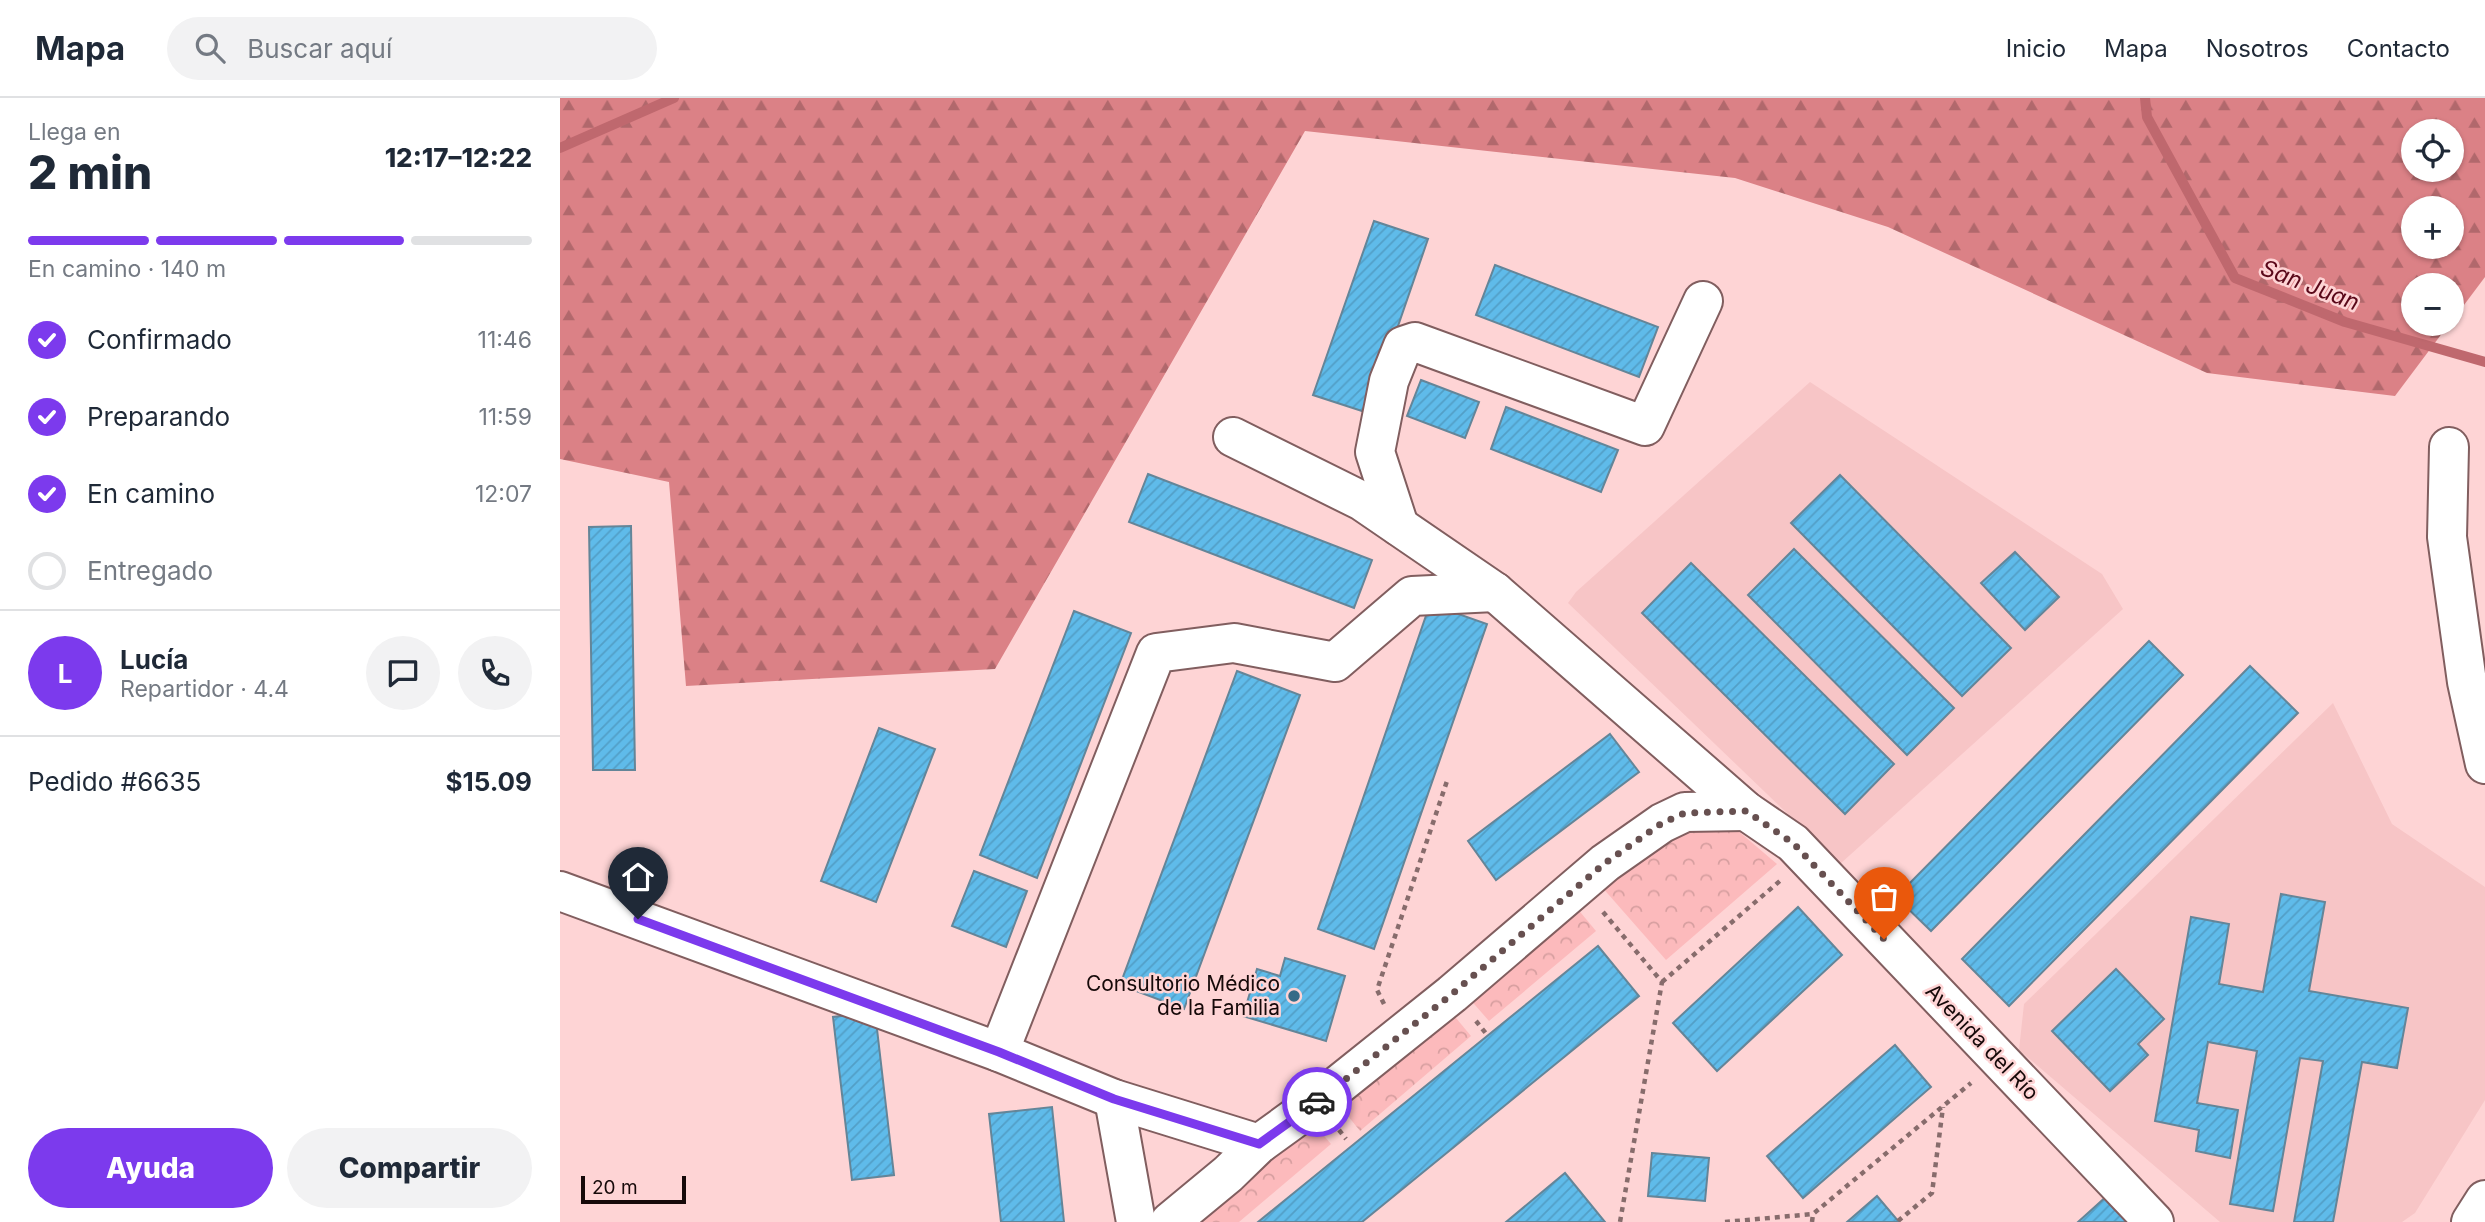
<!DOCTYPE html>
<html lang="es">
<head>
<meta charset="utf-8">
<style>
  :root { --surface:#fff; --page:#f2f2f3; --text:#1f2937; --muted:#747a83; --line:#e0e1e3; --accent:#7c3aed }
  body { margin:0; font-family:Inter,sans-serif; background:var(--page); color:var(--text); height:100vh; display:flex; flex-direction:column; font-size:26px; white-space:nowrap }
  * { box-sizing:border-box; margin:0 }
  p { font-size:23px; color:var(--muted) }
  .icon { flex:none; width:38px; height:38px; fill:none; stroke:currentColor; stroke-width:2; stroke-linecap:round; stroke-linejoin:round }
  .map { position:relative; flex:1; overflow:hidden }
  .panel { display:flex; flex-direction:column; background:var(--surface); width:560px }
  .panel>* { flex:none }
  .fabs { position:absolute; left:1841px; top:21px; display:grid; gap:14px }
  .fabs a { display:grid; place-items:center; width:63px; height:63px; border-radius:50%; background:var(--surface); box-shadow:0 2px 5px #0004; font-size:35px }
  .scale { position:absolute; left:21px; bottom:18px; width:105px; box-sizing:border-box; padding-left:7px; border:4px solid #160909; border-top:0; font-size:19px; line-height:24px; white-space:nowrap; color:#160909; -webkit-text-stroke:5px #fed4d5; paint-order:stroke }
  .pin { position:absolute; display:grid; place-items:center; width:60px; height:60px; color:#fff; margin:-72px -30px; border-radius:50% 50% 50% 0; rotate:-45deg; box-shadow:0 0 7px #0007 }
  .pin .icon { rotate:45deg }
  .courier { position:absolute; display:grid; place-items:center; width:70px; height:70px; margin:-35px; border:5px solid #7c3aed; border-radius:50%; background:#fff; color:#222; box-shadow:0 2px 9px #0007 }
  .summary em { font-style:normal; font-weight:800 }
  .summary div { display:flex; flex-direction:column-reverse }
  .summary { display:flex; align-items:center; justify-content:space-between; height:119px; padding:0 28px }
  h1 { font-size:46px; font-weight:800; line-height:52px }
  .bar { display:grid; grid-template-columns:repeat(4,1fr); gap:10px 7px; align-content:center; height:84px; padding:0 28px }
  .bar i { height:9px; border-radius:5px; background:var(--line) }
  .bar .selected { background:var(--accent) }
  .bar p { grid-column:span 4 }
  .line { display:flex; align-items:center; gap:18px; padding:0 28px; border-top:2px solid var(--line) }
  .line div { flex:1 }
  .round { display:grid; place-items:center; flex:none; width:74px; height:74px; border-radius:37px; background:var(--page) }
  ol { padding:0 28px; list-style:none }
  li { display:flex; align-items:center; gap:21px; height:77px }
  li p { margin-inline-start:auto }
  li .icon { padding:7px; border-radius:50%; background:var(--accent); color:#fff; stroke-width:4 }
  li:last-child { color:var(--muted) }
  li i { width:38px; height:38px; border:4px solid var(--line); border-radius:50% }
  .primary-button { display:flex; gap:14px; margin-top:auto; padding:14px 28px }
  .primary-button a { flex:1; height:80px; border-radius:42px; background:var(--accent); color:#fff; font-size:28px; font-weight:800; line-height:80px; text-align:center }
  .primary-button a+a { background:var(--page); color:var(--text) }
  header { display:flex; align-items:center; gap:42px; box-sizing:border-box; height:98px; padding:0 35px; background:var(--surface); border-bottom:2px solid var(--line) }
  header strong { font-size:33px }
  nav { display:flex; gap:38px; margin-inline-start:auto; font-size:24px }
  .search { width:490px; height:63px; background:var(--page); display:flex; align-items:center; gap:18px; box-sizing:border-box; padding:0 24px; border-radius:38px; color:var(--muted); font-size:26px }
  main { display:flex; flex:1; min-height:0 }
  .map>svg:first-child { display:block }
  .built { fill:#f7c5c6 }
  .forest { fill:url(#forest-firs); fill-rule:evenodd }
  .park { fill:url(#park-crowns) }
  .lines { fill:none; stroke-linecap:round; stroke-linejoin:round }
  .stream { stroke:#bf686e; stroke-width:10 }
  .building { fill:url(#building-hatch); stroke:#648598; stroke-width:2 }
  .minor-casing { stroke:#815e5f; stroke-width:42 }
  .path { stroke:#876c6c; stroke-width:4.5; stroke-dasharray:5 5; stroke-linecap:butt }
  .minor { stroke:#fff; stroke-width:38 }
  .done { stroke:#675050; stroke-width:7; stroke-dasharray:0 12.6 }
  .route { stroke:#7c3aed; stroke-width:9 }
  .poi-dot { fill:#366b87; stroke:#fed4d5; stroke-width:2.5 }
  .labels { text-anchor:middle; stroke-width:5; stroke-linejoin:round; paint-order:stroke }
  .poi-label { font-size:21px; fill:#160909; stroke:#fed4d5; text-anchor:end }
  .street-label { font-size:21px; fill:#160909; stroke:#fed4d5 }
  .water-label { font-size:23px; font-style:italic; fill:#5a0819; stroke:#fed4d5 }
</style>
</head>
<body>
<header>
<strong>Mapa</strong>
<div class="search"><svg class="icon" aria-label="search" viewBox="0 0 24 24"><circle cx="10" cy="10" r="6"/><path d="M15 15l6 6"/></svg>Buscar aquí</div>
<nav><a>Inicio</a><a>Mapa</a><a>Nosotros</a><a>Contacto</a></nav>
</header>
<main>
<section class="panel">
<div class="summary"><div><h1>2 min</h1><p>Llega en</p></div><em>12:17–12:22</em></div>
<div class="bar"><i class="selected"></i><i class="selected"></i><i class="selected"></i><i></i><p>En camino · 140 m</p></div>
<ol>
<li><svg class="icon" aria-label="check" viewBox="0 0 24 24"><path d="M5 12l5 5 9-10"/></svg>Confirmado<p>11:46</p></li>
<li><svg class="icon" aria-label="check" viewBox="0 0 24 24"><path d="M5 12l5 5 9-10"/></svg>Preparando<p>11:59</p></li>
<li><svg class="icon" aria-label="check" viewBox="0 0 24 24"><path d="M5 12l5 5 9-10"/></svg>En camino<p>12:07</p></li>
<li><i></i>Entregado</li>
</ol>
<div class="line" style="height:126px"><b class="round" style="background:var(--accent);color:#fff">L</b><div><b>Lucía</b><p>Repartidor · 4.4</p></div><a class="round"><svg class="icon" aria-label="chat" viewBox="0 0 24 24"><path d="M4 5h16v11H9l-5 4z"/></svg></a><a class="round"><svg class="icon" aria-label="phone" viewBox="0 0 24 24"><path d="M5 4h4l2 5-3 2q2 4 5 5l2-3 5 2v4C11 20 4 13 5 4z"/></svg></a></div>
<div class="line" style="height:91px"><div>Pedido #6635</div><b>$15.09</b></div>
<div class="primary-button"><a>Ayuda</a><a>Compartir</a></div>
</section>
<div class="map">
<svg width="1925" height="1124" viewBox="0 0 1925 1124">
  <defs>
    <pattern id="forest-firs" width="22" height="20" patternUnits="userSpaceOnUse" patternTransform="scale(1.75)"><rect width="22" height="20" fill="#db8186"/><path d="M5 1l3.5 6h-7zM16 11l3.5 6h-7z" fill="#b1686c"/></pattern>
    <pattern id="park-crowns" width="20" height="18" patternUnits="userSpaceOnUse" patternTransform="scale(1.75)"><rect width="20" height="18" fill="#fcbabc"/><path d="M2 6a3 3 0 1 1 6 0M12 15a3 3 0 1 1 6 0" fill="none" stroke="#d79fa0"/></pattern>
    <pattern id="building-hatch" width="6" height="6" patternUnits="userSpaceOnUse" patternTransform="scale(1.75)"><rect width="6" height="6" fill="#5fbbea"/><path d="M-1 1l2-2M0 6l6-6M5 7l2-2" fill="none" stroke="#529fc7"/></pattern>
  </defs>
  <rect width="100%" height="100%" fill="#fed4d5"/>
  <g class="built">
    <polygon points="1250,284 1542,476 1563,511 1280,766 1008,505 1016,494"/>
    <polygon points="1773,605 1832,726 1925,789 1925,1002 1855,1115 1842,1124 1660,1124 1459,952 1464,906"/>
  </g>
  <path class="forest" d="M0,0H1925V179L1892,223V187H1853V226H1889L1835,298L1647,275L1328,129L1175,80L745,33L435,571L126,588L109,384L0,361ZM1853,33H1892V72H1853ZM1853,110H1892V149H1853Z"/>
  <g class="park">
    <polygon points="1125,731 1177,732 1217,766 1106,862 1041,788"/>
    <polygon points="1016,809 1036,833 929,923 908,899"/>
    <polygon points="891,914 911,938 800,1033 780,1008"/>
    <polygon points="754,1026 771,1046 679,1124 638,1124"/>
  </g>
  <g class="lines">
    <g class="stream">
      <polyline points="1585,0 1587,19 1675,180 1785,224 1925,264"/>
      <polyline points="0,50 114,0"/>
    </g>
  </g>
  <g class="building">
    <polygon points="814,123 868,141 808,315 753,297"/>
    <polygon points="935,167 1098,229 1079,279 916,217"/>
    <polygon points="861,282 919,304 905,340 847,318"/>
    <polygon points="946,309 1058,352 1041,394 931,351"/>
    <polygon points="588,376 812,462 794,510 569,424"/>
    <polygon points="1280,377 1451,550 1402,598 1231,425"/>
    <polygon points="71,428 75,672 33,672 29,429"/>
    <polygon points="1234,451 1394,610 1347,657 1188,497"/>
    <polygon points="1455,454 1499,499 1465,532 1421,485"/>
    <polygon points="1131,465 1334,666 1285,716 1082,515"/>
    <polygon points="870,506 927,526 814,851 758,831"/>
    <polygon points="514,513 571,535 477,780 420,757"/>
    <polygon points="1589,543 1623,577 1371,833 1336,799"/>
    <polygon points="1690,568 1738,615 1449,908 1402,861"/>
    <polygon points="677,573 740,597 624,911 560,887"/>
    <polygon points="319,630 375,651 316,804 261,783"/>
    <polygon points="1050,636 1079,674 936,782 908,743"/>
    <polygon points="414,773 467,793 446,849 392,828"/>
    <polygon points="1721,796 1765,804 1749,893 1848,910 1837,970 1802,964 1773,1124 1734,1124 1763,963 1740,960 1713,1113 1670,1106 1697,953 1648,944 1637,1005 1678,1012 1670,1060 1636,1053 1639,1032 1595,1023 1631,819 1669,826 1659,886 1703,894"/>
    <polygon points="1238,809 1282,857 1157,973 1113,925"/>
    <polygon points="1038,848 1079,898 802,1124 698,1124"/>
    <polygon points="725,860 785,878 766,943 683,918 697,871 720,878"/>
    <polygon points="1556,871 1604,921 1578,946 1588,957 1550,993 1492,933"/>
    <polygon points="315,914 334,1077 292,1082 273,919"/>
    <polygon points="1335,947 1371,989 1243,1100 1207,1058"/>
    <polygon points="492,1009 504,1124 441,1124 429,1016"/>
    <polygon points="1092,1055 1149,1060 1145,1103 1088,1098"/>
    <polygon points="1005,1075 1045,1124 946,1124"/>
    <polygon points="1548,1097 1571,1124 1518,1124"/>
    <polygon points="1317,1098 1339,1124 1287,1124"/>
  </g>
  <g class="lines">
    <defs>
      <g id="minor">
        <polyline points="673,339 802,403 935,494 1186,713 1233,745 1594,1124"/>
        <polyline points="1889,349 1887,439 1907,584 1925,666"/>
        <polyline points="839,428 815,354 829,283 843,248 855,244 1085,328 1143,203"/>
        <polyline points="0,793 439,954 554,1001 699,1046"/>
        <polyline points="439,954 596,555 674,545 775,564 852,498 935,494"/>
        <polyline points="554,1001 576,1124"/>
        <polyline points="610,1124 668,1076 699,1046 757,1004 892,896 1045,765 1102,725 1125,714 1186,713"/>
        <polyline points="1911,1124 1925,1102"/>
      </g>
    </defs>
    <use href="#minor" class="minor-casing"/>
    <g class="path">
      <polyline points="1043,814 1102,884 1060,1124"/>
      <polyline points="1102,884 1221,782"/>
      <polyline points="824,906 817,892 887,683"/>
      <polyline points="916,923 928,938"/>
      <polyline points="779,1032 786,1041"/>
      <polyline points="1338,1123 1372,1095 1383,1009"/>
      <polyline points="1165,1124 1253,1116"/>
      <polyline points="1252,1124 1253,1116 1411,985"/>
    </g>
    <use href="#minor" class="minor"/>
  </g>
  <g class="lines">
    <polyline class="done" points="757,1004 892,896 1045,765 1102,725 1125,715 1186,713 1233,745 1324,841"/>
    <polyline class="route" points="78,821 439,954 554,1001 699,1046 757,1004"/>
  </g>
  <circle class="poi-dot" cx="734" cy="898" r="7"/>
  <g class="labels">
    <g class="poi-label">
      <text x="720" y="893">Consultorio Médico<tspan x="720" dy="24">de la Familia</tspan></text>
    </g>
    <g class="street-label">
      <text transform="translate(1422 944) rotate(46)" y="7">Avenida del Río</text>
    </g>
    <g class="water-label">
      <text transform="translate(1750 187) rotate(21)" y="8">San Juan</text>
    </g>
  </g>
</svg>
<div class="fabs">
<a><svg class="icon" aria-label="locate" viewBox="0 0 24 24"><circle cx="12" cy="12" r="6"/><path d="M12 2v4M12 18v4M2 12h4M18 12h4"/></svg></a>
<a>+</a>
<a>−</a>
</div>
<div class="scale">20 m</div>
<div class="pin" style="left:1324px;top:841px;background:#ea580c"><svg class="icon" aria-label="bag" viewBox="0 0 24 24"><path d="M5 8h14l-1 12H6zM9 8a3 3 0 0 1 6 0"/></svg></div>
<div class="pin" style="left:78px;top:821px;background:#1f2937"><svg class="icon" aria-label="home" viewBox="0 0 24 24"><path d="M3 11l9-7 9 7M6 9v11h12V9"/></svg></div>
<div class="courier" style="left:757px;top:1004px"><svg class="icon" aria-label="car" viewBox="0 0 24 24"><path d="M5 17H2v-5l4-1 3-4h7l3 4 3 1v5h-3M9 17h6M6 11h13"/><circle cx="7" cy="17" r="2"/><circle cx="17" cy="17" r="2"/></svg></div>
</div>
</main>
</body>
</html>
